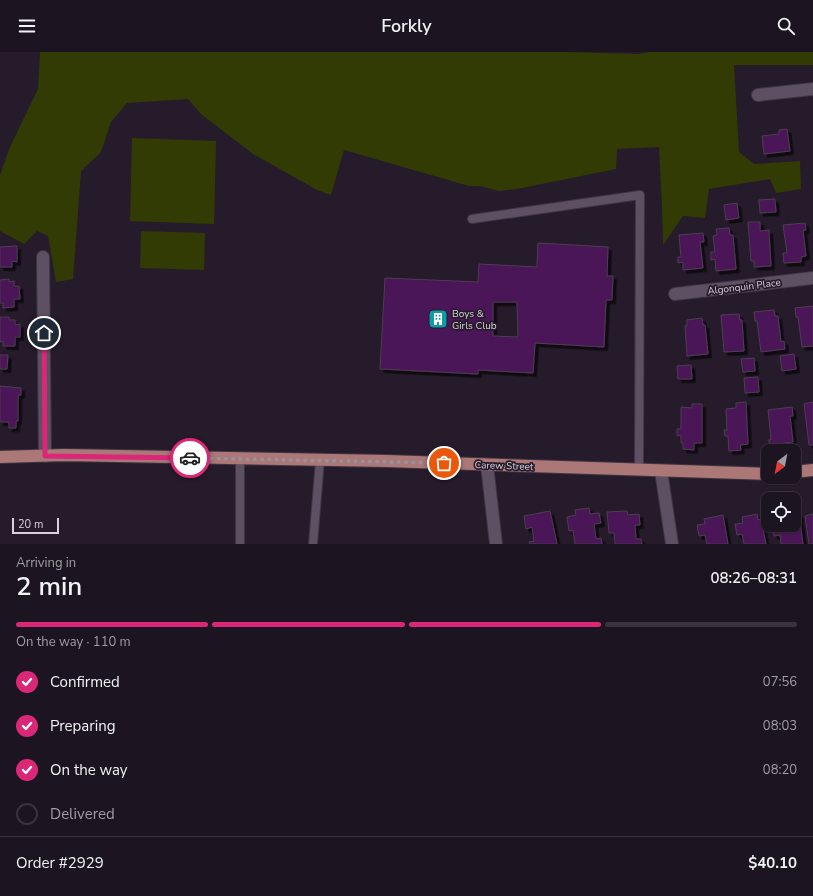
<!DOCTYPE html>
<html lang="en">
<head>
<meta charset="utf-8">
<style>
  :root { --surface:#1c1420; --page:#251d29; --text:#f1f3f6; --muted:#a09ea5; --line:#3a333e; --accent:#db2777 }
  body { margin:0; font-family:"Nunito Sans",sans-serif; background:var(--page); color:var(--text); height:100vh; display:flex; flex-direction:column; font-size:15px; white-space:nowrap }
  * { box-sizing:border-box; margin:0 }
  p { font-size:13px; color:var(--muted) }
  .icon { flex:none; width:22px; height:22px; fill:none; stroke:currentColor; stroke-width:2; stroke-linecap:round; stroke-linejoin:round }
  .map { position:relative; height:492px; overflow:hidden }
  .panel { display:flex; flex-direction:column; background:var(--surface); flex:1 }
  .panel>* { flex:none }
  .needle { width:26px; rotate:212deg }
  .tools { position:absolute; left:761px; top:392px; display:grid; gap:8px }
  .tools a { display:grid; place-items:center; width:40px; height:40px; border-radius:8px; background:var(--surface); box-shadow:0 1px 3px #0004,0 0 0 1px var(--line); font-size:20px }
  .scale { position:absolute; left:12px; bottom:10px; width:47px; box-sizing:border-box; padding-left:4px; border:2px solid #d9d1dc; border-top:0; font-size:11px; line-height:14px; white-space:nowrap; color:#d9d1dc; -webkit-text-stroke:3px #261b2b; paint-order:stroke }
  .pin { position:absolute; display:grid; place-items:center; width:34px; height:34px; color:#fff; margin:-17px; border:2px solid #fff; border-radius:50%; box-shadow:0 1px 4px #0007 }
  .courier { position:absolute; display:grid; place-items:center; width:40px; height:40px; margin:-20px; border:3px solid #db2777; border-radius:50%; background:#fff; color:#222; box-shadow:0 1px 5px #0007 }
  .summary em { font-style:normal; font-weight:600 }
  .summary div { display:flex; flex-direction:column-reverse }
  .summary { display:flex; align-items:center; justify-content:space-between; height:68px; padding:0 16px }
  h1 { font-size:26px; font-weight:600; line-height:30px }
  .bar { display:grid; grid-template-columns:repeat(4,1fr); gap:6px 4px; align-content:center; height:48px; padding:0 16px }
  .bar i { height:5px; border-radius:3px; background:var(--line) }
  .bar .active { background:var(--accent) }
  .bar p { grid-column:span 4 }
  .line { display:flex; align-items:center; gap:10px; padding:0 16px; border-top:1px solid var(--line) }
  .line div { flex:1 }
  ol { padding:0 16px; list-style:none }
  li { display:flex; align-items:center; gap:12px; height:44px }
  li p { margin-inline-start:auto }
  li .icon { padding:4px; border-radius:50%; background:var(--accent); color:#fff; stroke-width:4 }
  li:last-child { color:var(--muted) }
  li i { width:22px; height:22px; border:2px solid var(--line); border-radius:50% }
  header { display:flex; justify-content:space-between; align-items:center; height:52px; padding:0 16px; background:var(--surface); font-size:18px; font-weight:600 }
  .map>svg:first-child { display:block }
  .green { fill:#323b04 }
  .building { fill:#4b1359; stroke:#4c3f50; fill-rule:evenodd; filter:url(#shadow) }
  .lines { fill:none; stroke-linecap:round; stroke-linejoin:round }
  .lane-casing { stroke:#3f3643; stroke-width:10 }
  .street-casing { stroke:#3f3643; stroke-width:14 }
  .primary-casing { stroke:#3f3643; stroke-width:14 }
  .lane { stroke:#5d5062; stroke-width:8 }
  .street { stroke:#5d5062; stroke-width:12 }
  .primary { stroke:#ab7777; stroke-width:12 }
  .done { stroke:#9a919e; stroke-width:4; stroke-dasharray:0 7.2 }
  .route { stroke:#db2777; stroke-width:5 }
  .labels { text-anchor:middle; stroke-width:3.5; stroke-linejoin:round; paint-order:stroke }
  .street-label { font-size:10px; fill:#d9d1dc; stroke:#261b2b }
  .poi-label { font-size:10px; fill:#d9d1dc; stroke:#261b2b; text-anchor:start }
</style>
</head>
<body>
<header><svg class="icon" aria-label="menu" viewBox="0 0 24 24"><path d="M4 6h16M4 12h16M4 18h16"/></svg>Forkly<svg class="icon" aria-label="search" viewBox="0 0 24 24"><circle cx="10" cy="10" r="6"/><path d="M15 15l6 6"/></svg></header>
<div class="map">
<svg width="813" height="492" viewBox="0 0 813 492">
  <defs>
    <filter id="shadow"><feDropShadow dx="3.5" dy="3.5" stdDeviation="0" flood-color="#0009"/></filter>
  </defs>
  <rect width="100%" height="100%" fill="#261b2b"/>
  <g class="green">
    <polygon points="40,0 565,0 639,2 649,0 813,0 813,13 734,13 739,100 754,112 800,109 801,137 776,141 770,127 709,137 705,166 683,164 663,193 662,155 659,95 617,97 616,117 517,137 499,139 480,134 469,134 344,98 331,143 317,138 253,102 201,62 188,47 127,51 111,70 101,100 81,119 73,227 56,230 48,184 37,179 24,192 0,179 0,123 10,95 38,37"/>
    <polygon points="132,86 216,89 214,172 130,169"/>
    <polygon points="141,179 205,181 204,218 140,216"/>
  </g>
  <g class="building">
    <polygon points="787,77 790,99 764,102 762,84 779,82 779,78"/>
    <polygon points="775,147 776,160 760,161 759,148"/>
    <polygon points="737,151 739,166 726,168 724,153"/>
    <polygon points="748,170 760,170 760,179 769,178 771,214 754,215 754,209 751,209"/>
    <polygon points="805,171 806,178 803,178 806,204 801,205 801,210 784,211 783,201 787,201 783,173"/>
    <polygon points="729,176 730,183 733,183 736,217 716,219 715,207 711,208 711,200 715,200 713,184 717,183 716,177"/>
    <polygon points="703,181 704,190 700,190 703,216 683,218 683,210 678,211 678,205 681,205 679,183"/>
    <path d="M538,191L608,195L607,224H613L612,248H606L604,295L535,291L533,321L478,318V322L380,317L385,226L478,230L479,212L537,215ZM493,250H517L518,285L493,284Z"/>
    <polygon points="17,194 17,210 12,209 12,215 0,215 0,195"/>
    <polygon points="9,227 9,230 14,229 14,234 19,234 20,247 14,247 14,255 3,256 3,251 0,251 0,228"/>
    <polygon points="813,254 813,294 802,295 798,265 796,265 795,256"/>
    <polygon points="774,258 775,264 778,264 781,290 784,289 785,297 761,300 757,269 755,269 754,260"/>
    <polygon points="739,262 740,268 742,268 744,299 724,300 721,263"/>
    <polygon points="0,265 9,265 9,268 15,268 15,273 20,272 20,285 15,285 15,294 3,294 3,289 0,290"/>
    <polygon points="702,266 703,273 705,273 708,302 687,304 685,274 687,273 687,268"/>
    <polygon points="794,302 796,317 782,319 780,304"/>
    <polygon points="0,303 8,303 7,317 0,317"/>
    <polygon points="754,306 755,319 743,320 741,307"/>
    <polygon points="691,313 692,327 678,327 677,314"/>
    <polygon points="758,325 759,340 745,341 744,326"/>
    <polygon points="0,334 21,336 21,343 18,343 18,369 16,369 16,376 9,376 9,370 0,370"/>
    <polygon points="746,350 748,392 740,393 741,398 729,399 728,384 725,384 724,378 727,378 726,357 736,356 736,351"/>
    <polygon points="813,350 813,393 809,393 804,352"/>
    <polygon points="692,352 702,352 702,391 694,391 694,398 683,397 683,391 681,391 681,383 677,384 677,377 681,377 681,355 692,356"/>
    <polygon points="792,355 793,364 790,364 793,390 783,391 784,396 770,398 769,388 771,387 768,358"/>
    <polygon points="589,456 590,462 599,461 601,471 594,472 596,487 601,486 602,492 575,492 573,478 569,479 567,465 576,463 575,458"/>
    <polygon points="550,459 557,492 530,492 529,490 534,489 532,475 526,477 524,464"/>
    <polygon points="627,459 628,463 639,462 640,473 635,473 636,487 641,487 642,492 615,492 614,481 609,481 607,460"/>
    <polygon points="757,462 758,468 761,467 766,492 744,492 742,482 737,483 735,472 743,471 742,465"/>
    <polygon points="799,462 803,492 781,492 780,483 774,484 773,473 794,473 794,463"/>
    <polygon points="813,462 813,492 809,492 805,464"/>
    <polygon points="723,463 728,492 707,492 705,483 699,484 697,473 705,472 704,467"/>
  </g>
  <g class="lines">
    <defs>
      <g id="lane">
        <polyline points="472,167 640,143 639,418"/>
        <polyline points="240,492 240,407"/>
        <polyline points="313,492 320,408"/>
      </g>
      <g id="street">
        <polyline points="758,43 813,37"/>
        <polyline points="43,205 45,404"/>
        <polyline points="675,242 813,226"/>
        <polyline points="487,413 496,492"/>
        <polyline points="661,419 672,492"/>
      </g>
      <g id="primary">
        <polyline points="0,405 64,403 387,409 768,422"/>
        <polyline points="794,420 813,418"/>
      </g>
    </defs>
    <use href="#lane" class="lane-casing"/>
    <use href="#street" class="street-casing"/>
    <use href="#primary" class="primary-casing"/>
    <use href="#lane" class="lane"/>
    <use href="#street" class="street"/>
    <use href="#primary" class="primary"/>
  </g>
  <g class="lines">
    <polyline class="done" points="190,406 444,411"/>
    <polyline class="route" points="44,281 45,404 190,406"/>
  </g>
  <defs>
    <symbol id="building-square" viewBox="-11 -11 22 22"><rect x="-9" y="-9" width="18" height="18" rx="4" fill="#0f9aa8" stroke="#261b2b"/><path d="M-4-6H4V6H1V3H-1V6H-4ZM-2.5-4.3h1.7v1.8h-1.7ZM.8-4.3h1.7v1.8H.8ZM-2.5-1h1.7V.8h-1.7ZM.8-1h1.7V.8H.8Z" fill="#fff"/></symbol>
  </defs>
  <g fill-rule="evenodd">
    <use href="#building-square" x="427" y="256" width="22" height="22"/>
  </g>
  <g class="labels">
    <g class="street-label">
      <text transform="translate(744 234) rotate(-7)" y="4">Algonquin Place</text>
      <text transform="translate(504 413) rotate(2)" y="4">Carew Street</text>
    </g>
    <g class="poi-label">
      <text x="452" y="265">Boys &amp;<tspan x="452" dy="12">Girls Club</tspan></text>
    </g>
  </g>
</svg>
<div class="tools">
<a><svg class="needle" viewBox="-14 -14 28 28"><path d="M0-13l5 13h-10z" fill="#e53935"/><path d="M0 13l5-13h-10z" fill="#a09ea5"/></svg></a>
<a><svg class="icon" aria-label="locate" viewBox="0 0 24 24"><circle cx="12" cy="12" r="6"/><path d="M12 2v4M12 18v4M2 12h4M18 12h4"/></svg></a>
</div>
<div class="scale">20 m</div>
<div class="pin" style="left:444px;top:411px;background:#ea580c"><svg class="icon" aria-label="bag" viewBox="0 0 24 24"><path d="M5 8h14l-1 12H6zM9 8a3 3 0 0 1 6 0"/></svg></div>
<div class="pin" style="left:44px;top:281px;background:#1f2937"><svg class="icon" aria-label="home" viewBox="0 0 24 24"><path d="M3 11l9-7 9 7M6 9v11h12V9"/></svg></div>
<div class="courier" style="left:190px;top:406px"><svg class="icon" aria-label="car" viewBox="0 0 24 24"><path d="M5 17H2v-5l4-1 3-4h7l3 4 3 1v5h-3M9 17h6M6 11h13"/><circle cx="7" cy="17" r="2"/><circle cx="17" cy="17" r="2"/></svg></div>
</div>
<section class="panel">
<div class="summary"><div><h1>2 min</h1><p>Arriving in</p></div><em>08:26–08:31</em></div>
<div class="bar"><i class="active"></i><i class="active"></i><i class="active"></i><i></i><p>On the way · 110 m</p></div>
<ol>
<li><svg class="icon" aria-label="check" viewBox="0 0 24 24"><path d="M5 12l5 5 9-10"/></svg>Confirmed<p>07:56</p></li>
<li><svg class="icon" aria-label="check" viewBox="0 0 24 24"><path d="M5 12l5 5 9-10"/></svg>Preparing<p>08:03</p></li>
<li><svg class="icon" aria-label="check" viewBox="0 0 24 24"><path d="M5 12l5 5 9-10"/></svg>On the way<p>08:20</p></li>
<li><i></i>Delivered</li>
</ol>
<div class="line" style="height:52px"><div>Order #2929</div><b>$40.10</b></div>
</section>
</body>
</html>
